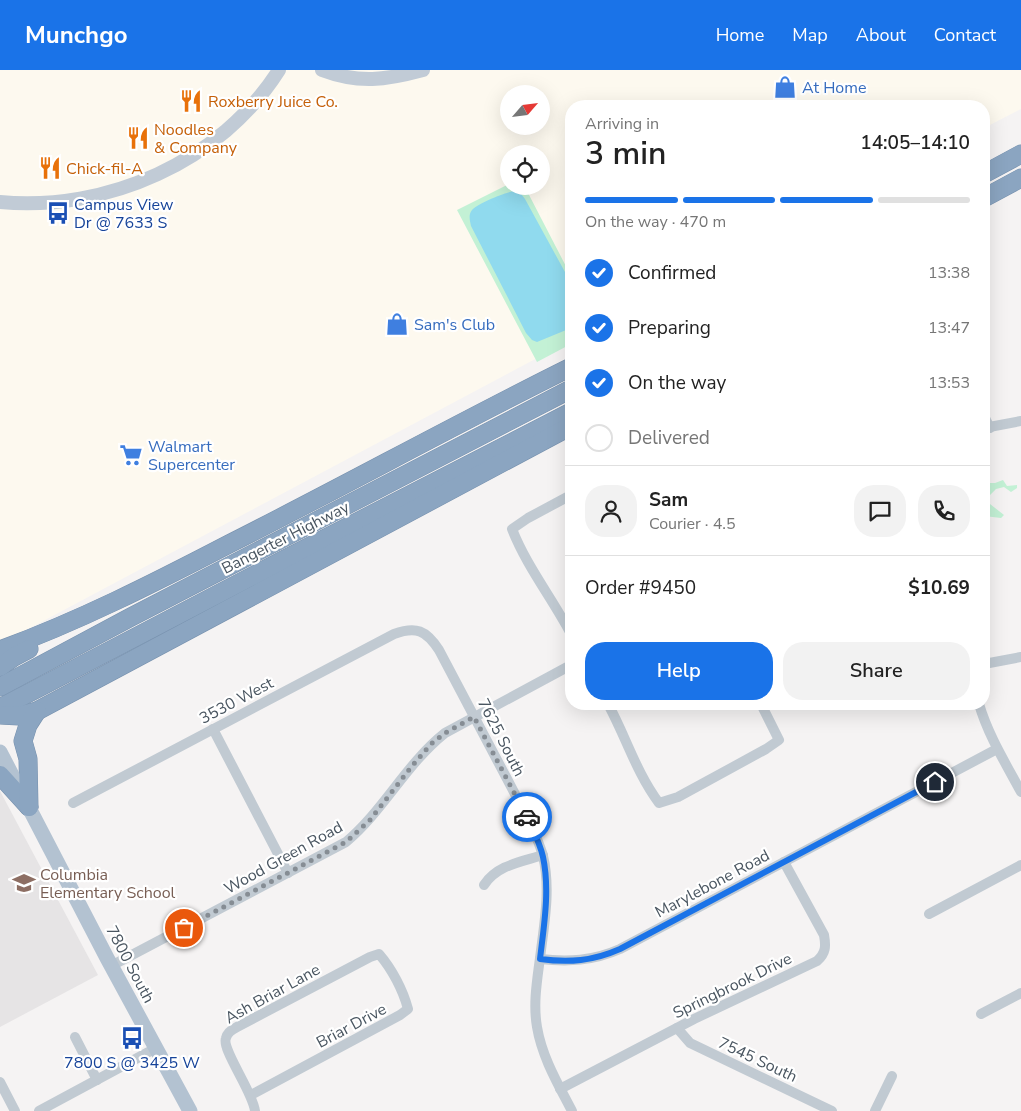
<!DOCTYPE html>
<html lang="en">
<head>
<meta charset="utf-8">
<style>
  :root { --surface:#fff; --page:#f2f2f2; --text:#222; --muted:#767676; --line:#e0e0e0; --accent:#1a73e8 }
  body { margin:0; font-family:"Nunito Sans",sans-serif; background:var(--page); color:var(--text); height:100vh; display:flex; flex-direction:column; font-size:19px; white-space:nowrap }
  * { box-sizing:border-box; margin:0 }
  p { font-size:16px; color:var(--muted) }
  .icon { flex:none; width:28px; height:28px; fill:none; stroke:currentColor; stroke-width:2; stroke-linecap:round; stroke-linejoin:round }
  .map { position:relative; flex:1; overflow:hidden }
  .side { position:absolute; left:565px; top:30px; width:425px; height:610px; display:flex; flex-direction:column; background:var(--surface); border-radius:20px; box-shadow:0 5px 20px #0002 }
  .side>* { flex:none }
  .needle { width:32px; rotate:62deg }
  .controls { position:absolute; left:500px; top:15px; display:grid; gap:10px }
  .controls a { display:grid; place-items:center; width:50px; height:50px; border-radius:50%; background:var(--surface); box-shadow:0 5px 20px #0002; font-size:25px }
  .pin { position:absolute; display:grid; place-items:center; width:42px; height:42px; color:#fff; margin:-21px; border:2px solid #fff; border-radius:50%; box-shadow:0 1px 5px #0007 }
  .courier { position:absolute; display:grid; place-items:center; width:50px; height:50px; margin:-25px; border:4px solid #1a73e8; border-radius:50%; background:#fff; color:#222; box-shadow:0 1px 6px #0007 }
  .headline em { font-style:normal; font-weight:600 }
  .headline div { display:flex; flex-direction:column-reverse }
  .headline { display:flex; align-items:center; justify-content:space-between; height:85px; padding:0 20px }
  h1 { font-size:32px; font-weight:600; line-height:38px }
  .bar { display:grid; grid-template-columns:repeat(4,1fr); gap:8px 5px; align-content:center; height:60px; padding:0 20px }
  .bar i { height:6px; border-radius:4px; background:var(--line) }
  .bar .selected { background:var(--accent) }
  .bar p { grid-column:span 4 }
  .line { display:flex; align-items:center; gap:12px; padding:0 20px; border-top:1px solid var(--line) }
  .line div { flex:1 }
  .round { display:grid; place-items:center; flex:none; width:52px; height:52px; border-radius:20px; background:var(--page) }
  ol { padding:0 20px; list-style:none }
  li { display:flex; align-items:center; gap:15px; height:55px }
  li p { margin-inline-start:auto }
  li .icon { padding:5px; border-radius:50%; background:var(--accent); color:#fff; stroke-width:4 }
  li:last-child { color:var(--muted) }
  li i { width:28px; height:28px; border:2px solid var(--line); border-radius:50% }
  .cta { display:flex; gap:10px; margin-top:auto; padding:10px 20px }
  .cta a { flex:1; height:58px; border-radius:20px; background:var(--accent); color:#fff; font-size:20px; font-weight:600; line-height:58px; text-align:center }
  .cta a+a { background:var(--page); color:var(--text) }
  header { display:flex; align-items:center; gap:30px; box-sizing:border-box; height:70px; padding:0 25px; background:var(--accent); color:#fff }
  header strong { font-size:24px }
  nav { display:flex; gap:28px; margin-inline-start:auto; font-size:18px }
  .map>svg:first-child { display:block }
  .commercial { fill:#fdf9ef; fill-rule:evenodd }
  .education { fill:#e6e4e5 }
  .green { fill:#c3f1d5 }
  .water { fill:#90daee }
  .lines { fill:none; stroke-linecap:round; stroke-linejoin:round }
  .highway-casing { stroke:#7690ad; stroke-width:19 }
  .street { stroke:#c1cad2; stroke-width:10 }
  .secondary { stroke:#c1cbd6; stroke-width:14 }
  .primary { stroke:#b3c2d1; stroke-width:15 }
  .highway { stroke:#8ba5c1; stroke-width:18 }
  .done { stroke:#868d94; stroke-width:5; stroke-dasharray:0 9 }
  .route { stroke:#1a73e8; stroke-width:6 }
  .labels { text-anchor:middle; stroke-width:4.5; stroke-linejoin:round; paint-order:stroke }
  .shop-label { font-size:16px; fill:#366cbe; stroke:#fff; text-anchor:start }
  .food-label { font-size:16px; fill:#c56008; stroke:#fff; text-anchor:start }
  .transit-label { font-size:16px; fill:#164399; stroke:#fff; text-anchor:start }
  .street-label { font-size:16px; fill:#4a5661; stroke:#fff }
  .education-label { font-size:16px; fill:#785e54; stroke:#fff; text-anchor:start }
</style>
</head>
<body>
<header>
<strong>Munchgo</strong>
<nav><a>Home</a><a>Map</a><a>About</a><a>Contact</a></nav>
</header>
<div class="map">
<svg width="1021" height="1041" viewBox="0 0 1021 1041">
  <rect width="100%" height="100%" fill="#f5f3f3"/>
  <path class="commercial" d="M0,0H1021V39L984,58V36H571V270L0,574ZM509,24H541V56H509ZM509,84H541V116H509Z"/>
  <polygon class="education" points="0,721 98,905 0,957"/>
  <g class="green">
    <polygon points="509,114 509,116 529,116 530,119 527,121 571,206 571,274 537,292 457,140"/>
    <polygon points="1003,410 1007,416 1017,415 1017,418 1011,422 1004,417 996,419 987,428 984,430 984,413 995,413"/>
    <polygon points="990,434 1004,445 1001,448 984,446 984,435 987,436"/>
  </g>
  <path class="water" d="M518,120L525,129L571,213V258L537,272L532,270L526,263L471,156C470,150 468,145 472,140C480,132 507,122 518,120Z"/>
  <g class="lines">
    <defs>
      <g id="highway">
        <polyline points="984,104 1021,84"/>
        <polyline points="984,128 1021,108"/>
        <path d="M0,580C79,551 154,513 229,474C344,416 456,354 571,297"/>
        <polyline points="0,597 14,587 29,579"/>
        <polyline points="0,617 131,547 571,319"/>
        <polyline points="0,638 287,488 571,342"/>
        <polyline points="0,645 19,646 37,641 571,356"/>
        <polyline points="0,705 29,737"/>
        <polyline points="29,737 28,689 23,671 28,655 37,641"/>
      </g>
    </defs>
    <use href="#highway" class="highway-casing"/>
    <g class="street">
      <polyline points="984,346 990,358"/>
      <polyline points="984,358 1021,351"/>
      <path d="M571,425L528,448L512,459C527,497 552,528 571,564"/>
      <polyline points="984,594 1021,587"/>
      <path d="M608,634C626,667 636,702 659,733L678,727L766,679L779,670L761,634"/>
      <path d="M979,634C988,665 1006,694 1021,722"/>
      <polyline points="213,659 288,803"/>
      <path d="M73,733L394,564C416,556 426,560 439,580L525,743C532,757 539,771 543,786C551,819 544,855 540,888C537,911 533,934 537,957C542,987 558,1014 572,1041"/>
      <path d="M484,815C497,795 521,792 543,785"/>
      <polyline points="929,844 1021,795"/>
      <path d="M540,889C568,892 593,891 620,879L997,679"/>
      <path d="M111,896L346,772C384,740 406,694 445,663L571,595"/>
      <polyline points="981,944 1021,923"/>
      <polyline points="677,958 690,973 832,1041"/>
      <polyline points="75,967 97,1010"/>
      <polyline points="0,1012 15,1041"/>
      <path d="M560,1019L694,949L817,891C826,883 826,876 824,865L784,792"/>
      <path d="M251,1025L400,945L408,939C403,920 392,899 379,884L370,887L237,957C233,959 227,963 226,968C221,979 253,1022 255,1041"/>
      <polyline points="39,1041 156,978"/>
      <polyline points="875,1041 892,1006"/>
    </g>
    <g class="secondary">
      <path d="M322,0C359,14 386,10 423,0"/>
      <path d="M0,132C106,142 221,92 279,0"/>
    </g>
    <polyline class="primary" points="0,682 107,888 190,1041"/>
    <use href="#highway" class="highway"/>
  </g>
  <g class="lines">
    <polyline class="done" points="184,858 346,772 370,750 412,696 431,674 445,663 474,647 527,747"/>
    <path class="route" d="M527,747C533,760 540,773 543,787C550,820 544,855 540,889C569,893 593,891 620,879L935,712"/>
  </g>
  <defs>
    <symbol id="shop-bare" viewBox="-9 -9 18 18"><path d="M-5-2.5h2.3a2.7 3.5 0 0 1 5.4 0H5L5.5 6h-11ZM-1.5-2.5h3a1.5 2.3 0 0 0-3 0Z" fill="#3f7fe0" stroke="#fff" stroke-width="2.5" paint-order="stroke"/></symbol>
    <symbol id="restaurant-bare" viewBox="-9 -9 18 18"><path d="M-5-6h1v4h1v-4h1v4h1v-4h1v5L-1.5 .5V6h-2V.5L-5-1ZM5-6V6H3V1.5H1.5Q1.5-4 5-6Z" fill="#e8710a" stroke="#fff" stroke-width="2.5" paint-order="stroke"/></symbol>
    <symbol id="bus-bare" viewBox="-9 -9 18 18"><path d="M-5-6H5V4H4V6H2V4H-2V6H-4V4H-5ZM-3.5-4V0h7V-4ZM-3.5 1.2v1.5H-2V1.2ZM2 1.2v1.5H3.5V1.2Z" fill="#1a4fb4" stroke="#fff" stroke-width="2.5" paint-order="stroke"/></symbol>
    <symbol id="supermarket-bare" viewBox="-9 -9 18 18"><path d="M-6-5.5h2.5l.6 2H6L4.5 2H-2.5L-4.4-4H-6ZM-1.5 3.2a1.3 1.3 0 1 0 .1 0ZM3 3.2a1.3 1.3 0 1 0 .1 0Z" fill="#3f7fe0" stroke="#fff" stroke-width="2.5" paint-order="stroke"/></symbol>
    <symbol id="school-bare" viewBox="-9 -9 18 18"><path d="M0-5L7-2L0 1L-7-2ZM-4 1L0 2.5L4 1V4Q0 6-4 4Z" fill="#8d6e63" stroke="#fff" stroke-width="2.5" paint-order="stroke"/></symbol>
  </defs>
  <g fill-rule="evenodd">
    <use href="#shop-bare" x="769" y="1" width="32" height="32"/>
    <use href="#restaurant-bare" x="175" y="15" width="32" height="32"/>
    <use href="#restaurant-bare" x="122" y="52" width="32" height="32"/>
    <use href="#restaurant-bare" x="34" y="82" width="32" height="32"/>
    <use href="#bus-bare" x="42" y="127" width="32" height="32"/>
    <use href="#shop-bare" x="381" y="238" width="32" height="32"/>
    <use href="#supermarket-bare" x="115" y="369" width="32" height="32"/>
    <use href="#school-bare" x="8" y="797" width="32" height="32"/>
    <use href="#bus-bare" x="116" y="952" width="32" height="32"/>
  </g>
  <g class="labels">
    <g class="shop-label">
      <text x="802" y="23">At Home</text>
      <text x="414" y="260">Sam's Club</text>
      <text x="148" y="382">Walmart<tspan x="148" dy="18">Supercenter</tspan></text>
    </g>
    <g class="food-label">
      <text x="208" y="37">Roxberry Juice Co.</text>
      <text x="154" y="65">Noodles<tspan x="154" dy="18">&amp; Company</tspan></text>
      <text x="66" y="104">Chick-fil-A</text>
    </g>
    <g class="transit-label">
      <text x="74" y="140">Campus View<tspan x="74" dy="18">Dr @ 7633 S</tspan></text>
      <text x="132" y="998" text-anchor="middle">7800 S @ 3425 W</text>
    </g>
    <g class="street-label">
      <text transform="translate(285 467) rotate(-27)" y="6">Bangerter Highway</text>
      <text transform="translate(236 630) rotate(-28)" y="6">3530 West</text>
      <text transform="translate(502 667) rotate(63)" y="6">7625 South</text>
      <text transform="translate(283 787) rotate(-29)" y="6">Wood Green Road</text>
      <text transform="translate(712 813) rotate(-28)" y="6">Marylebone Road</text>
      <text transform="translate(131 894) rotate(62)" y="6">7800 South</text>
      <text transform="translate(732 915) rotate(-26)" y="6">Springbrook Drive</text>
      <text transform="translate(272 923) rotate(-29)" y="6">Ash Briar Lane</text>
      <text transform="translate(351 955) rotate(-28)" y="6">Briar Drive</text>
      <text transform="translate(758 989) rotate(25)" y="6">7545 South</text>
    </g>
    <g class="education-label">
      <text x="40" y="810">Columbia<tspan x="40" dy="18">Elementary School</tspan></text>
    </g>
  </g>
</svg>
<div class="controls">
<a><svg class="needle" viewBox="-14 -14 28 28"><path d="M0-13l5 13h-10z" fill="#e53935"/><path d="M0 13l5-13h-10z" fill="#767676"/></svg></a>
<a><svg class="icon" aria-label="locate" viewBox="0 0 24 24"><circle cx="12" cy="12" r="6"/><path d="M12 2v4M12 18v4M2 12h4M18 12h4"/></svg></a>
</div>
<div class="pin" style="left:184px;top:858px;background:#ea580c"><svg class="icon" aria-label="bag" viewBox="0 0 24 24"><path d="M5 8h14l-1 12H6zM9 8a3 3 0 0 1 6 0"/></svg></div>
<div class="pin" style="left:935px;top:712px;background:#1f2937"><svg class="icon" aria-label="home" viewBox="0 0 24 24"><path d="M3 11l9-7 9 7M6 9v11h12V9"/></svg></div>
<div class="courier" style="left:527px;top:747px"><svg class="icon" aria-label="car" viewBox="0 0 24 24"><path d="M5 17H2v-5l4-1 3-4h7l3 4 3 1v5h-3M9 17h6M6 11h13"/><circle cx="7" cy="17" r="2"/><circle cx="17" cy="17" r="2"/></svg></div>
<section class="side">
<div class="headline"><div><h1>3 min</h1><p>Arriving in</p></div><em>14:05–14:10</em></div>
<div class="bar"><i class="selected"></i><i class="selected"></i><i class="selected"></i><i></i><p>On the way · 470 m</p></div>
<ol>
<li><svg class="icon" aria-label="check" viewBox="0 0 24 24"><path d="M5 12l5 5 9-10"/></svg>Confirmed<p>13:38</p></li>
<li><svg class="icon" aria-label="check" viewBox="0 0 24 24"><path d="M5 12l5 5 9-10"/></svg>Preparing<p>13:47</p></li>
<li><svg class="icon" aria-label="check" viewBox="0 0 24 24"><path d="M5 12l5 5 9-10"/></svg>On the way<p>13:53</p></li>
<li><i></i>Delivered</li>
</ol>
<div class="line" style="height:90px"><a class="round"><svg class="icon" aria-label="person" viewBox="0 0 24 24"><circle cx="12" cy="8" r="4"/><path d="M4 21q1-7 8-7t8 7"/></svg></a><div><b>Sam</b><p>Courier · 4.5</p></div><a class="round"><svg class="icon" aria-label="chat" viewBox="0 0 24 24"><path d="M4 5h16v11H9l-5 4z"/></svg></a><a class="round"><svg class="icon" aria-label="phone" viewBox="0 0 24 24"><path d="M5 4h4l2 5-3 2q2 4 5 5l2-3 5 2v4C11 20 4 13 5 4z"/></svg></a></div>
<div class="line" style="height:65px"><div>Order #9450</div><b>$10.69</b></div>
<div class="cta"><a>Help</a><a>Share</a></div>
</section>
</div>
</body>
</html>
